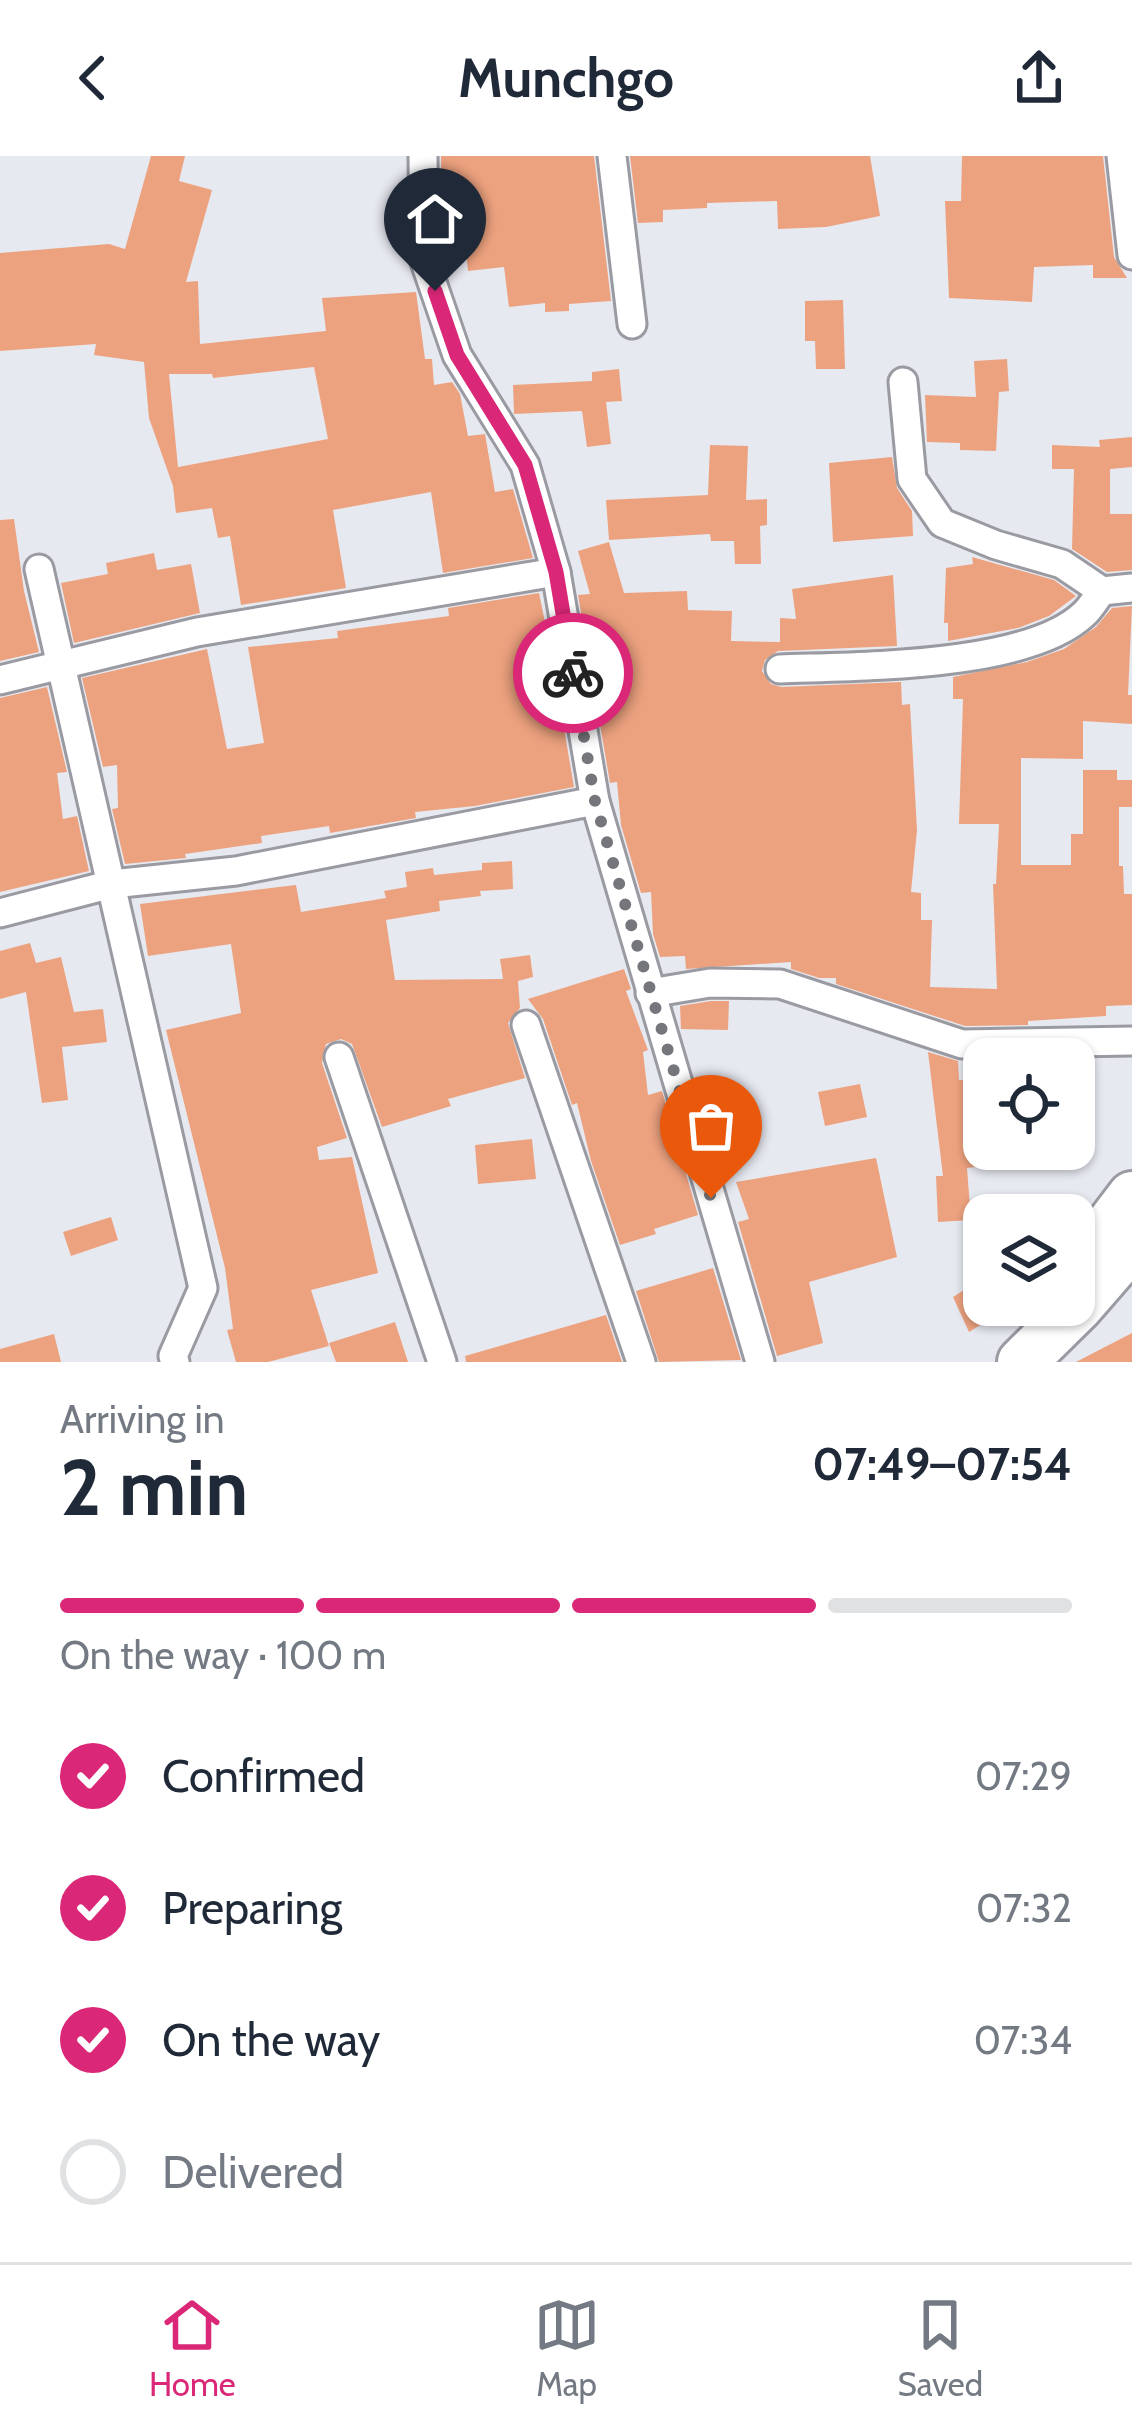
<!DOCTYPE html>
<html lang="en">
<head>
<meta charset="utf-8">
<style>
  :root { --surface:#fff; --page:#f6f6f7; --text:#1f2937; --muted:#747a83; --line:#e0e1e3; --accent:#db2777 }
  body { margin:0; font-family:Cabin,sans-serif; background:var(--page); color:var(--text); height:100vh; display:flex; flex-direction:column; font-size:45px; white-space:nowrap }
  * { box-sizing:border-box; margin:0 }
  p { font-size:39px; color:var(--muted) }
  .icon { flex:none; width:66px; height:66px; fill:none; stroke:currentColor; stroke-width:2; stroke-linecap:round; stroke-linejoin:round }
  .map { position:relative; height:1206px; overflow:hidden }
  .panel { display:flex; flex-direction:column; background:var(--surface); flex:1 }
  .panel>* { flex:none }
  .buttons { position:absolute; left:963px; top:882px; display:grid; gap:24px }
  .buttons a { display:grid; place-items:center; width:132px; height:132px; border-radius:24px; background:var(--surface); box-shadow:0 3px 9px #0004; font-size:60px }
  .pin { position:absolute; display:grid; place-items:center; width:102px; height:102px; color:#fff; margin:-123px -51px; border-radius:50% 50% 50% 0; rotate:-45deg; box-shadow:0 0 12px #0007 }
  .pin .icon { rotate:45deg }
  .courier { position:absolute; display:grid; place-items:center; width:120px; height:120px; margin:-60px; border:9px solid #db2777; border-radius:50%; background:#fff; color:#222; box-shadow:0 3px 15px #0007 }
  .overview em { font-style:normal; font-weight:800 }
  .overview div { display:flex; flex-direction:column-reverse }
  .overview { display:flex; align-items:center; justify-content:space-between; height:204px; padding:0 60px }
  h1 { font-size:78px; font-weight:800; line-height:90px }
  .bar { display:grid; grid-template-columns:repeat(4,1fr); gap:18px 12px; align-content:center; height:144px; padding:0 60px }
  .bar i { height:15px; border-radius:9px; background:var(--line) }
  .bar .selected { background:var(--accent) }
  .bar p { grid-column:span 4 }
  ol { padding:0 60px; list-style:none }
  li { display:flex; align-items:center; gap:36px; height:132px }
  li p { margin-inline-start:auto }
  li .icon { padding:12px; border-radius:50%; background:var(--accent); color:#fff; stroke-width:4 }
  li:last-child { color:var(--muted) }
  li i { width:66px; height:66px; border:6px solid var(--line); border-radius:50% }
  header { display:flex; justify-content:space-between; align-items:center; height:156px; padding:0 60px; background:var(--surface); font-size:54px; font-weight:800 }
  .menu { display:flex; justify-content:space-around; align-items:center; height:168px; border-top:3px solid var(--line); background:var(--surface); font-size:33px; color:var(--muted) }
  .menu a { display:grid; justify-items:center; gap:6px }
  .menu .selected { color:var(--accent) }
  .map>svg:first-child { display:block }
  .building { fill:#eda27f; fill-rule:evenodd }
  .lines { fill:none; stroke-linecap:round; stroke-linejoin:round }
  .minor-casing { stroke:#999aa2; stroke-width:33 }
  .trunk-casing { stroke:#999aa2; stroke-width:54 }
  .minor { stroke:#fff; stroke-width:27 }
  .trunk { stroke:#fff; stroke-width:48 }
  .done { stroke:#75767b; stroke-width:12; stroke-dasharray:0 21.6 }
  .route { stroke:#db2777; stroke-width:15 }
</style>
</head>
<body>
<header><svg class="icon" aria-label="back" viewBox="0 0 24 24"><path d="M15 5l-7 7 7 7"/></svg>Munchgo<svg class="icon" aria-label="share" viewBox="0 0 24 24"><path d="M12 15V3M7 8l5-5 5 5M5 13v7h14v-7"/></svg></header>
<div class="map">
<svg width="1132" height="1206" viewBox="0 0 1132 1206">
  <rect width="100%" height="100%" fill="#e7e9f1"/>
  <g class="building">
    <path d="M151,0H185L179,25L212,34L186,126L198,125L200,188L326,175L322,142L416,136L425,203H432L434,229L452,226L460,238L468,280L485,278L495,336L513,333L533,402L443,417L431,336L333,354L346,432L241,449L230,380L218,382L212,352L176,357L173,330L149,262L144,206L94,199L96,188L0,195V97L109,88L125,93ZM314,211L328,283L178,311L169,218H212L213,222Z"/>
    <polygon points="441,0 594,0 611,145 569,148 569,155 545,156 545,147 509,151 504,111 468,115 463,66 442,69"/>
    <polygon points="630,0 870,0 880,60 826,71 778,73 777,45 707,47 707,52 663,54 663,66 638,67"/>
    <polygon points="962,0 1103,0 1114,101 1127,122 1093,122 1093,109 1034,111 1032,146 949,142 945,45 961,45"/>
    <polygon points="843,144 845,213 816,213 815,185 805,185 805,145"/>
    <polygon points="1007,203 1009,235 999,236 996,295 960,294 960,287 927,286 925,239 976,241 974,205"/>
    <polygon points="619,213 622,245 606,246 611,288 587,291 582,255 514,258 513,229 592,225 592,216"/>
    <polygon points="1132,281 1132,311 1110,313 1110,358 1132,358 1132,414 1107,416 1072,393 1074,313 1052,313 1052,289 1100,291 1099,284"/>
    <polygon points="710,289 748,290 746,344 767,343 767,369 760,370 761,408 735,408 734,385 711,385 710,378 609,384 606,344 708,339"/>
    <polygon points="892,301 897,332 912,355 913,380 833,386 829,307"/>
    <polygon points="14,363 24,435 39,496 0,505 0,364"/>
    <polygon points="609,386 624,437 687,435 688,454 732,455 731,485 780,486 780,462 796,463 792,433 893,419 897,490 778,495 765,504 762,515 771,528 781,531 901,526 902,549 910,548 917,674 911,736 921,737 921,764 932,764 930,831 997,833 993,728 996,728 999,668 959,668 963,543 953,543 953,521 1027,506 1064,493 1096,471 1112,452 1132,450 1128,539 1132,539 1132,568 1083,565 1083,603 1021,602 1021,709 1071,709 1071,678 1083,678 1083,614 1117,614 1117,624 1132,624 1132,651 1119,651 1119,710 1123,710 1124,738 1132,738 1132,849 1106,850 1106,860 1028,865 1028,869 965,870 836,828 836,822 819,822 791,813 791,806 686,813 685,800 660,801 653,778 651,736 641,737 621,669 617,626 610,627 578,439 590,438 578,395"/>
    <polygon points="154,397 157,414 191,408 200,457 74,487 61,427 108,418 106,407"/>
    <polygon points="972,401 1054,424 1076,440 1049,460 1018,472 948,485 948,467 944,467 946,412 973,408"/>
    <polygon points="539,437 550,491 545,491 548,545 559,543 574,631 475,650 415,656 416,662 330,677 329,670 261,680 262,687 185,698 186,702 125,708 112,653 118,652 117,609 103,611 82,522 207,493 227,593 264,587 248,491 338,482 337,475 449,460 448,452"/>
    <polygon points="47,531 67,616 57,617 63,663 77,660 89,715 0,736 0,542"/>
    <polygon points="512,705 513,733 480,735 481,740 439,745 440,755 386,764 395,824 503,823 500,803 530,799 533,821 518,825 520,852 508,867 525,922 448,943 451,950 382,971 352,888 341,883 326,888 322,907 347,982 317,991 319,1004 352,1001 378,1117 311,1134 329,1190 268,1206 236,1206 227,1174 233,1173 225,1112 166,874 241,857 231,788 148,800 140,748 296,729 301,756 386,742 384,735 407,731 405,716 433,712 434,719 482,714 482,707"/>
    <polygon points="30,787 36,807 61,801 74,856 103,853 107,886 62,891 68,944 42,947 26,836 0,843 0,795"/>
    <polygon points="624,813 631,833 626,835 648,894 643,896 648,939 662,935 698,1059 654,1073 656,1078 620,1089 591,1005 577,947 572,949 543,863 528,843"/>
    <polygon points="711,845 729,845 728,874 681,873 680,850"/>
    <polygon points="928,896 958,905 959,924 984,923 984,1010 967,1012 971,1064 938,1066 936,1020 943,1020"/>
    <polygon points="860,928 867,961 825,970 818,936"/>
    <polygon points="532,983 536,1023 478,1028 475,989"/>
    <polygon points="876,1002 897,1101 809,1126 823,1187 777,1200 738,1066 749,1063 736,1026"/>
    <polygon points="111,1061 118,1084 71,1100 63,1076"/>
    <polygon points="713,1112 741,1204 659,1206 636,1135"/>
    <polygon points="984,1121 984,1149 1013,1149 969,1176 953,1141"/>
    <polygon points="606,1159 622,1206 466,1206 465,1200"/>
    <polygon points="395,1166 408,1206 336,1206 329,1187"/>
    <polygon points="1132,1177 1132,1206 1076,1206"/>
    <polygon points="54,1178 61,1206 0,1206 0,1193"/>
  </g>
  <g class="lines">
    <defs>
      <g id="minor">
        <polyline points="423,0 424,103 457,199 525,309 556,416 595,645 760,1206"/>
        <polyline points="612,0 632,168"/>
        <polyline points="1121,0 1132,99"/>
        <polyline points="903,226 912,323 942,367 996,389 1062,408 1102,435 1132,432"/>
        <polyline points="39,413 203,1132 173,1200 175,1206"/>
        <path d="M780,513C857,510 1027,512 1084,458C1091,452 1096,442 1102,435"/>
        <polyline points="0,524 197,476 556,416"/>
        <polyline points="0,757 112,728 236,715 595,645"/>
        <polyline points="650,837 710,827 780,828 962,888 1132,885"/>
        <polyline points="526,869 641,1206"/>
        <polyline points="339,901 442,1206"/>
      </g>
      <g id="trunk">
        <polyline points="1081,1107 1132,1040"/>
        <polyline points="1022,1206 1078,1151 1132,1089"/>
      </g>
    </defs>
    <use href="#minor" class="minor-casing"/>
    <use href="#trunk" class="trunk-casing"/>
    <use href="#minor" class="minor"/>
    <use href="#trunk" class="trunk"/>
  </g>
  <g class="lines">
    <polyline class="done" points="573,517 595,645 711,1042"/>
    <polyline class="route" points="435,135 457,199 525,309 556,416 573,517"/>
  </g>
</svg>
<div class="buttons">
<a><svg class="icon" aria-label="locate" viewBox="0 0 24 24"><circle cx="12" cy="12" r="6"/><path d="M12 2v4M12 18v4M2 12h4M18 12h4"/></svg></a>
<a><svg class="icon" aria-label="layers" viewBox="0 0 24 24"><path d="M12 4l9 5-9 5-9-5zM3 14l9 5 9-5"/></svg></a>
</div>
<div class="pin" style="left:711px;top:1042px;background:#ea580c"><svg class="icon" aria-label="bag" viewBox="0 0 24 24"><path d="M5 8h14l-1 12H6zM9 8a3 3 0 0 1 6 0"/></svg></div>
<div class="pin" style="left:435px;top:135px;background:#1f2937"><svg class="icon" aria-label="home" viewBox="0 0 24 24"><path d="M3 11l9-7 9 7M6 9v11h12V9"/></svg></div>
<div class="courier" style="left:573px;top:517px"><svg class="icon" aria-label="bike" viewBox="0 0 24 24"><circle cx="6" cy="16" r="4"/><circle cx="18" cy="16" r="4"/><path d="M6 16l4-8h5l3 8M10 8l3 8H6M13 5h3"/></svg></div>
</div>
<section class="panel">
<div class="overview"><div><h1>2 min</h1><p>Arriving in</p></div><em>07:49–07:54</em></div>
<div class="bar"><i class="selected"></i><i class="selected"></i><i class="selected"></i><i></i><p>On the way · 100 m</p></div>
<ol>
<li><svg class="icon" aria-label="check" viewBox="0 0 24 24"><path d="M5 12l5 5 9-10"/></svg>Confirmed<p>07:29</p></li>
<li><svg class="icon" aria-label="check" viewBox="0 0 24 24"><path d="M5 12l5 5 9-10"/></svg>Preparing<p>07:32</p></li>
<li><svg class="icon" aria-label="check" viewBox="0 0 24 24"><path d="M5 12l5 5 9-10"/></svg>On the way<p>07:34</p></li>
<li><i></i>Delivered</li>
</ol>
</section>
<nav class="menu">
<a class="selected"><svg class="icon" aria-label="home" viewBox="0 0 24 24"><path d="M3 11l9-7 9 7M6 9v11h12V9"/></svg>Home</a>
<a><svg class="icon" aria-label="map" viewBox="0 0 24 24"><path d="M3 6l6-2 6 2 6-2v14l-6 2-6-2-6 2zM9 4v14M15 6v14"/></svg>Map</a>
<a><svg class="icon" aria-label="saved" viewBox="0 0 24 24"><path d="M7 4h10v16l-5-4-5 4z"/></svg>Saved</a>
</nav>
</body>
</html>
